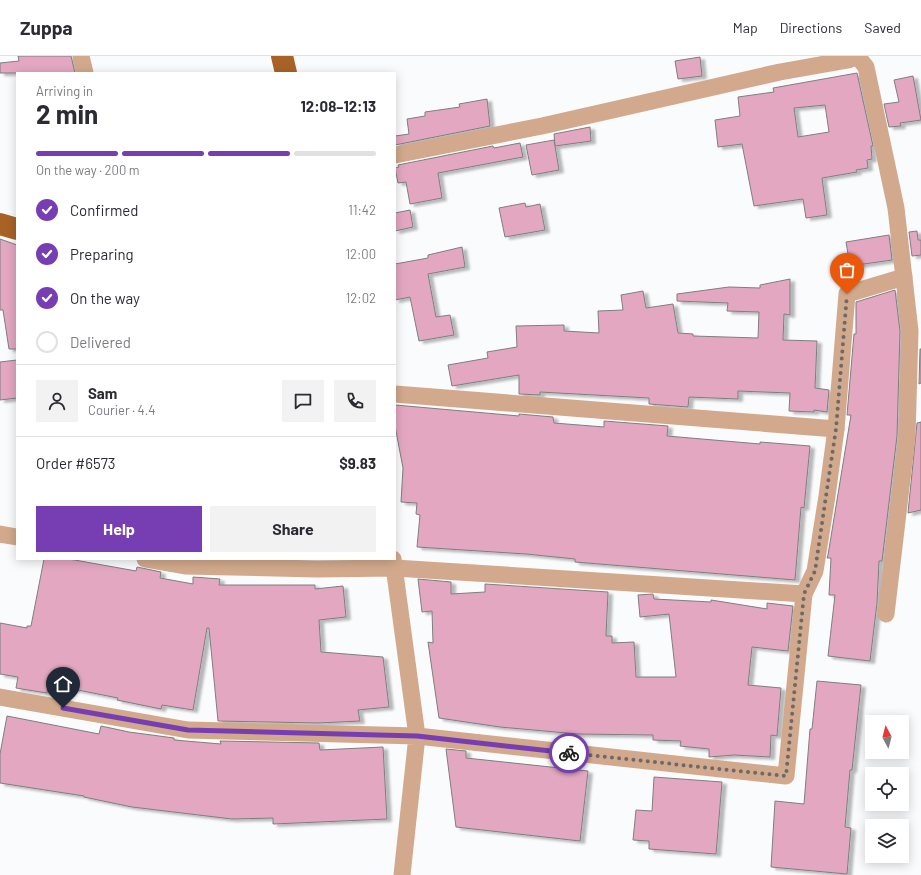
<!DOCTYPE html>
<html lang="en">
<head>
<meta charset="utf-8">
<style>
  :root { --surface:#fff; --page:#f2f2f3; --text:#2b2b33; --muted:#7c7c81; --line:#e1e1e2; --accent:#773eb4 }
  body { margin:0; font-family:Barlow,sans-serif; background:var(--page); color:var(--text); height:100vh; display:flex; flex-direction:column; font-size:15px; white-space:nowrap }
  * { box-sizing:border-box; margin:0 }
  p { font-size:13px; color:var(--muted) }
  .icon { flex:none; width:22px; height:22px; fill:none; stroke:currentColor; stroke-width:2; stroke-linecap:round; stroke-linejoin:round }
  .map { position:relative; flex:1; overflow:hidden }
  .details { position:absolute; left:16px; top:16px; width:380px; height:488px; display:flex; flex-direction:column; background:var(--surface); border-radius:0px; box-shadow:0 2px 10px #0003 }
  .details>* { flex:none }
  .needle { width:26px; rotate:353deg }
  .tools { position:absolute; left:865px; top:659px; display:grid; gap:8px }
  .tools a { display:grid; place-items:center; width:44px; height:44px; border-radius:0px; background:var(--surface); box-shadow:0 2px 10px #0003; font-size:20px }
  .pin { position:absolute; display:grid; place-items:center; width:34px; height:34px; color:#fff; margin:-41px -17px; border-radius:50% 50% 50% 0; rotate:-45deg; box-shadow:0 0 4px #0007 }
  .pin .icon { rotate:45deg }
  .courier { position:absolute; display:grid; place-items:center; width:40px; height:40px; margin:-20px; border:3px solid #773eb4; border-radius:50%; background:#fff; color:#222; box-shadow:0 1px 5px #0007 }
  .headline em { font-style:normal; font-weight:700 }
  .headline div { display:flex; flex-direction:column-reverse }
  .headline { display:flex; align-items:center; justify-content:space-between; height:68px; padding:0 20px }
  h1 { font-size:26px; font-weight:700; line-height:30px }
  .bar { display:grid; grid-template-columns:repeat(4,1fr); gap:6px 4px; align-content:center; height:48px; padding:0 20px }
  .bar i { height:5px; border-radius:3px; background:var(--line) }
  .bar .selected { background:var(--accent) }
  .bar p { grid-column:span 4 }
  .line { display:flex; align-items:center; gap:10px; padding:0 20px; border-top:1px solid var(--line) }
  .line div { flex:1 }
  .round { display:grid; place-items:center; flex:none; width:42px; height:42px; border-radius:0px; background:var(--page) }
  ol { padding:0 20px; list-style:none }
  li { display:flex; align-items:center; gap:12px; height:44px }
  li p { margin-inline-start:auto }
  li .icon { padding:4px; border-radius:50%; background:var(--accent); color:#fff; stroke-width:4 }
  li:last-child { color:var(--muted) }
  li i { width:22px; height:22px; border:2px solid var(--line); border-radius:50% }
  .action { display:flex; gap:8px; margin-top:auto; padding:8px 20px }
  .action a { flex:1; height:46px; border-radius:0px; background:var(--accent); color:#fff; font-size:16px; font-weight:700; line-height:46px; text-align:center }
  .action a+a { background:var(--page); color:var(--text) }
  header { display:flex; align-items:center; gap:24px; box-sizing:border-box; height:56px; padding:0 20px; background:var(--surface); border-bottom:1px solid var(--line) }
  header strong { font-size:19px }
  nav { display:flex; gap:22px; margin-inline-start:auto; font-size:14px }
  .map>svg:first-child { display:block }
  .building { fill:#e3a7c1; stroke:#7f7e7e; fill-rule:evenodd; filter:url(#shadow) }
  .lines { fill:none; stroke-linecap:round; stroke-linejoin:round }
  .street { stroke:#d2a98c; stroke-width:17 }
  .primary { stroke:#a96226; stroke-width:22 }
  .done { stroke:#6a6a6b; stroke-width:4; stroke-dasharray:0 7.2 }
  .route { stroke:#773eb4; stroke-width:5 }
</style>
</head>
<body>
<header>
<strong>Zuppa</strong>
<nav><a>Map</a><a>Directions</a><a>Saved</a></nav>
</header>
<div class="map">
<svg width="921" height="819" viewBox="0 0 921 819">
  <defs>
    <filter id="shadow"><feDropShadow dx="4.5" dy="2.5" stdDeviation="1" flood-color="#0004"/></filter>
  </defs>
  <rect width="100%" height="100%" fill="#fafbfc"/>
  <g class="building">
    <polygon points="18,0 71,0 75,17 0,17 0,7 19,5"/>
    <polygon points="700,1 702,20 678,23 675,5"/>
    <path d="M857,17L873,90H871L872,103L867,104L868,112L856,114L857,116L822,122L827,159L806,162L803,143L754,150L742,88L718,91L715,64L740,60L738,41L774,36L773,32ZM825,49L829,76L798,81L794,52Z"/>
    <polygon points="913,20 921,64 900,67 901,70 889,71 884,48 899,46 894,24"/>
    <polygon points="487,43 490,70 395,89 395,80 409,78 407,63 425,60 425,56 460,51 459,48"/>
    <polygon points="590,71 591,85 555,90 554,78"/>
    <polygon points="554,84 559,114 532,119 526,89"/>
    <polygon points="520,87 523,101 438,117 442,142 410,148 406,126 398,127 395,112 399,111 398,109 493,90 494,92"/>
    <polygon points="525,147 526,151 540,148 545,174 505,181 499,152"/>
    <polygon points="410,154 413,171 395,175 395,157"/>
    <polygon points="917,175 918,184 921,184 921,199 912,200 909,176"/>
    <polygon points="889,179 892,204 850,210 846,186"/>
    <polygon points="0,183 17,189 17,293 9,293 3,254 0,254"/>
    <polygon points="462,191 465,211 428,218 436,261 450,259 454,279 419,285 410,241 395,244 395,208 428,202 428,199"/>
    <polygon points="790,223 790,259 784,258 783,284 817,285 815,332 829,334 827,356 814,354 814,356 789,355 790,337 738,335 738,343 689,341 688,351 649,348 649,342 540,336 540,339 519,338 519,319 452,330 448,309 488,302 487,296 517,291 516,270 564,269 564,275 599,277 598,255 623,254 621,239 643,235 646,252 673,248 678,277 693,278 693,280 758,282 759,256 727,255 728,247 677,245 677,238 729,231 760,232 760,229"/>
    <polygon points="895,234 900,275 897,380 882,505 879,505 877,547 870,605 828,600 835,539 829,539 831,502 827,502 828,499 851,359 847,359 854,278 856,278 856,246"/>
    <polygon points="920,293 921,293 921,327 919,328"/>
    <polygon points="17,304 17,342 0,344 0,306"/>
    <polygon points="395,349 519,360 519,358 553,361 554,367 604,371 604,365 668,370 667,380 760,388 760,386 810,390 804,452 801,451 795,524 575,506 575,503 526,498 417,491 420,459 416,458 417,447 401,446 403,412 395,370"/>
    <polygon points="921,366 921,454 908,457 917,367"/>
    <polygon points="44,503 69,503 136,515 137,511 161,516 160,522 193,528 193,521 220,523 219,529 315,529 315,533 343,530 346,561 319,564 321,596 383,601 389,651 358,654 360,665 318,667 218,665 209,572 207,572 193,654 162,649 161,653 117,644 118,642 48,628 47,637 16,632 18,621 0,618 0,567 27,572 27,570 31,570"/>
    <polygon points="418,523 451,526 451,538 485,536 485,528 608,536 606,580 612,580 612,587 634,586 636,621 676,621 669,558 640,561 638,539 653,538 654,543 711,546 711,544 767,553 767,547 793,550 788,595 752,591 748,629 781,632 777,680 771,679 770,701 734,699 709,701 709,693 680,690 681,685 653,684 653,679 578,678 500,671 439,662 428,586 433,587 432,555 422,556"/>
    <polygon points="817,625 861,629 852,714 850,714 845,771 851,772 847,818 771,811 775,745 804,748 810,673 812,673"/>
    <polygon points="7,660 99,678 101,670 129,676 174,682 174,684 221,688 220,685 319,687 320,694 383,691 387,763 273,768 273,762 232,763 132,751 84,741 84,740 0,727 0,698"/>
    <polygon points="446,693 466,695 466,702 588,715 580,785 456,771"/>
    <polygon points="654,721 722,726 716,798 649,793 649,785 633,784 636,754 652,755"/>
  </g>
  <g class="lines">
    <g class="street">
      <polyline points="81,0 85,17"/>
      <polyline points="858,1 866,11 896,152 910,275 907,381 886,558"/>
      <polyline points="395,99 542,70 780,16 848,4 858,0"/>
      <polyline points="395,338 836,373"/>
      <polyline points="0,478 17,481"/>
      <polyline points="145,503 185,510 317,513 395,512 804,538"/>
      <polyline points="393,503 417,680 786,720 804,538 815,515 827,440 836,373 847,238 904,221"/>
      <polyline points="0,641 188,674 417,680 402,819"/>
    </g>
    <g class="primary">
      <polyline points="282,0 286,17"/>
      <polyline points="0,168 17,173"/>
    </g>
  </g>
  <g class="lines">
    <polyline class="done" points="569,697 786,720 804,538 815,515 826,440 836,373 847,238"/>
    <polyline class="route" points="63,652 188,674 417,680 569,697"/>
  </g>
</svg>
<div class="tools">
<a><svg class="needle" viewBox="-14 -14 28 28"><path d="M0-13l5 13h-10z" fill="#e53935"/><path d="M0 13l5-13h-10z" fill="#7c7c81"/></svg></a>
<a><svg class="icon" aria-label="locate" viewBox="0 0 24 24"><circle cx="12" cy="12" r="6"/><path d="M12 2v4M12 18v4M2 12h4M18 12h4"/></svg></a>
<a><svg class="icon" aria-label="layers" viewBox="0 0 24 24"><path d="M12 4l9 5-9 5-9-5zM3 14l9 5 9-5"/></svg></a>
</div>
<div class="pin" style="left:847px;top:238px;background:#ea580c"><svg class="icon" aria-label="bag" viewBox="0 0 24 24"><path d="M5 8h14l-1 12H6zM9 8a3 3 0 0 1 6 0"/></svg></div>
<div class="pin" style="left:63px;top:652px;background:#1f2937"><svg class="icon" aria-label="home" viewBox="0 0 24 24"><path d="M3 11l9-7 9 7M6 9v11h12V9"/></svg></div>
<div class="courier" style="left:569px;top:697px"><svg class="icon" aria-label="bike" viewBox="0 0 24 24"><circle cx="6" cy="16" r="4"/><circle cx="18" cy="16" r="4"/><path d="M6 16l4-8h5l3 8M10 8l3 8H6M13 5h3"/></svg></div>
<section class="details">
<div class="headline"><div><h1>2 min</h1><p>Arriving in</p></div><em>12:08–12:13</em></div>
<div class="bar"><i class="selected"></i><i class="selected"></i><i class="selected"></i><i></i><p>On the way · 200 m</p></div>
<ol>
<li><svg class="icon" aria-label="check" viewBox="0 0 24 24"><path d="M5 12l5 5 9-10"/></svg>Confirmed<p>11:42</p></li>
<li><svg class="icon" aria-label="check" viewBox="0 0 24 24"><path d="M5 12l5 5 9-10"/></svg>Preparing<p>12:00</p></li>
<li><svg class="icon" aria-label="check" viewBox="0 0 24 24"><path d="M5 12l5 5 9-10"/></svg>On the way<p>12:02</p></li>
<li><i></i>Delivered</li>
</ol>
<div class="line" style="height:72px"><a class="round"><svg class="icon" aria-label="person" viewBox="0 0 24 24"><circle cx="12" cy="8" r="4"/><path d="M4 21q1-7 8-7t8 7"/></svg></a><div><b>Sam</b><p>Courier · 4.4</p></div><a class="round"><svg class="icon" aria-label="chat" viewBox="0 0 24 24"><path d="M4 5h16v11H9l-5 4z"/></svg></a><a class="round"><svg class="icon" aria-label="phone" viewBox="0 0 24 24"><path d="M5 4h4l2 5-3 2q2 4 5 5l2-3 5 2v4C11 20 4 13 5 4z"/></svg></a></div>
<div class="line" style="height:52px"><div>Order #6573</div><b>$9.83</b></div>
<div class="action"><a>Help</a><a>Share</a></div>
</section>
</div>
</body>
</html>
